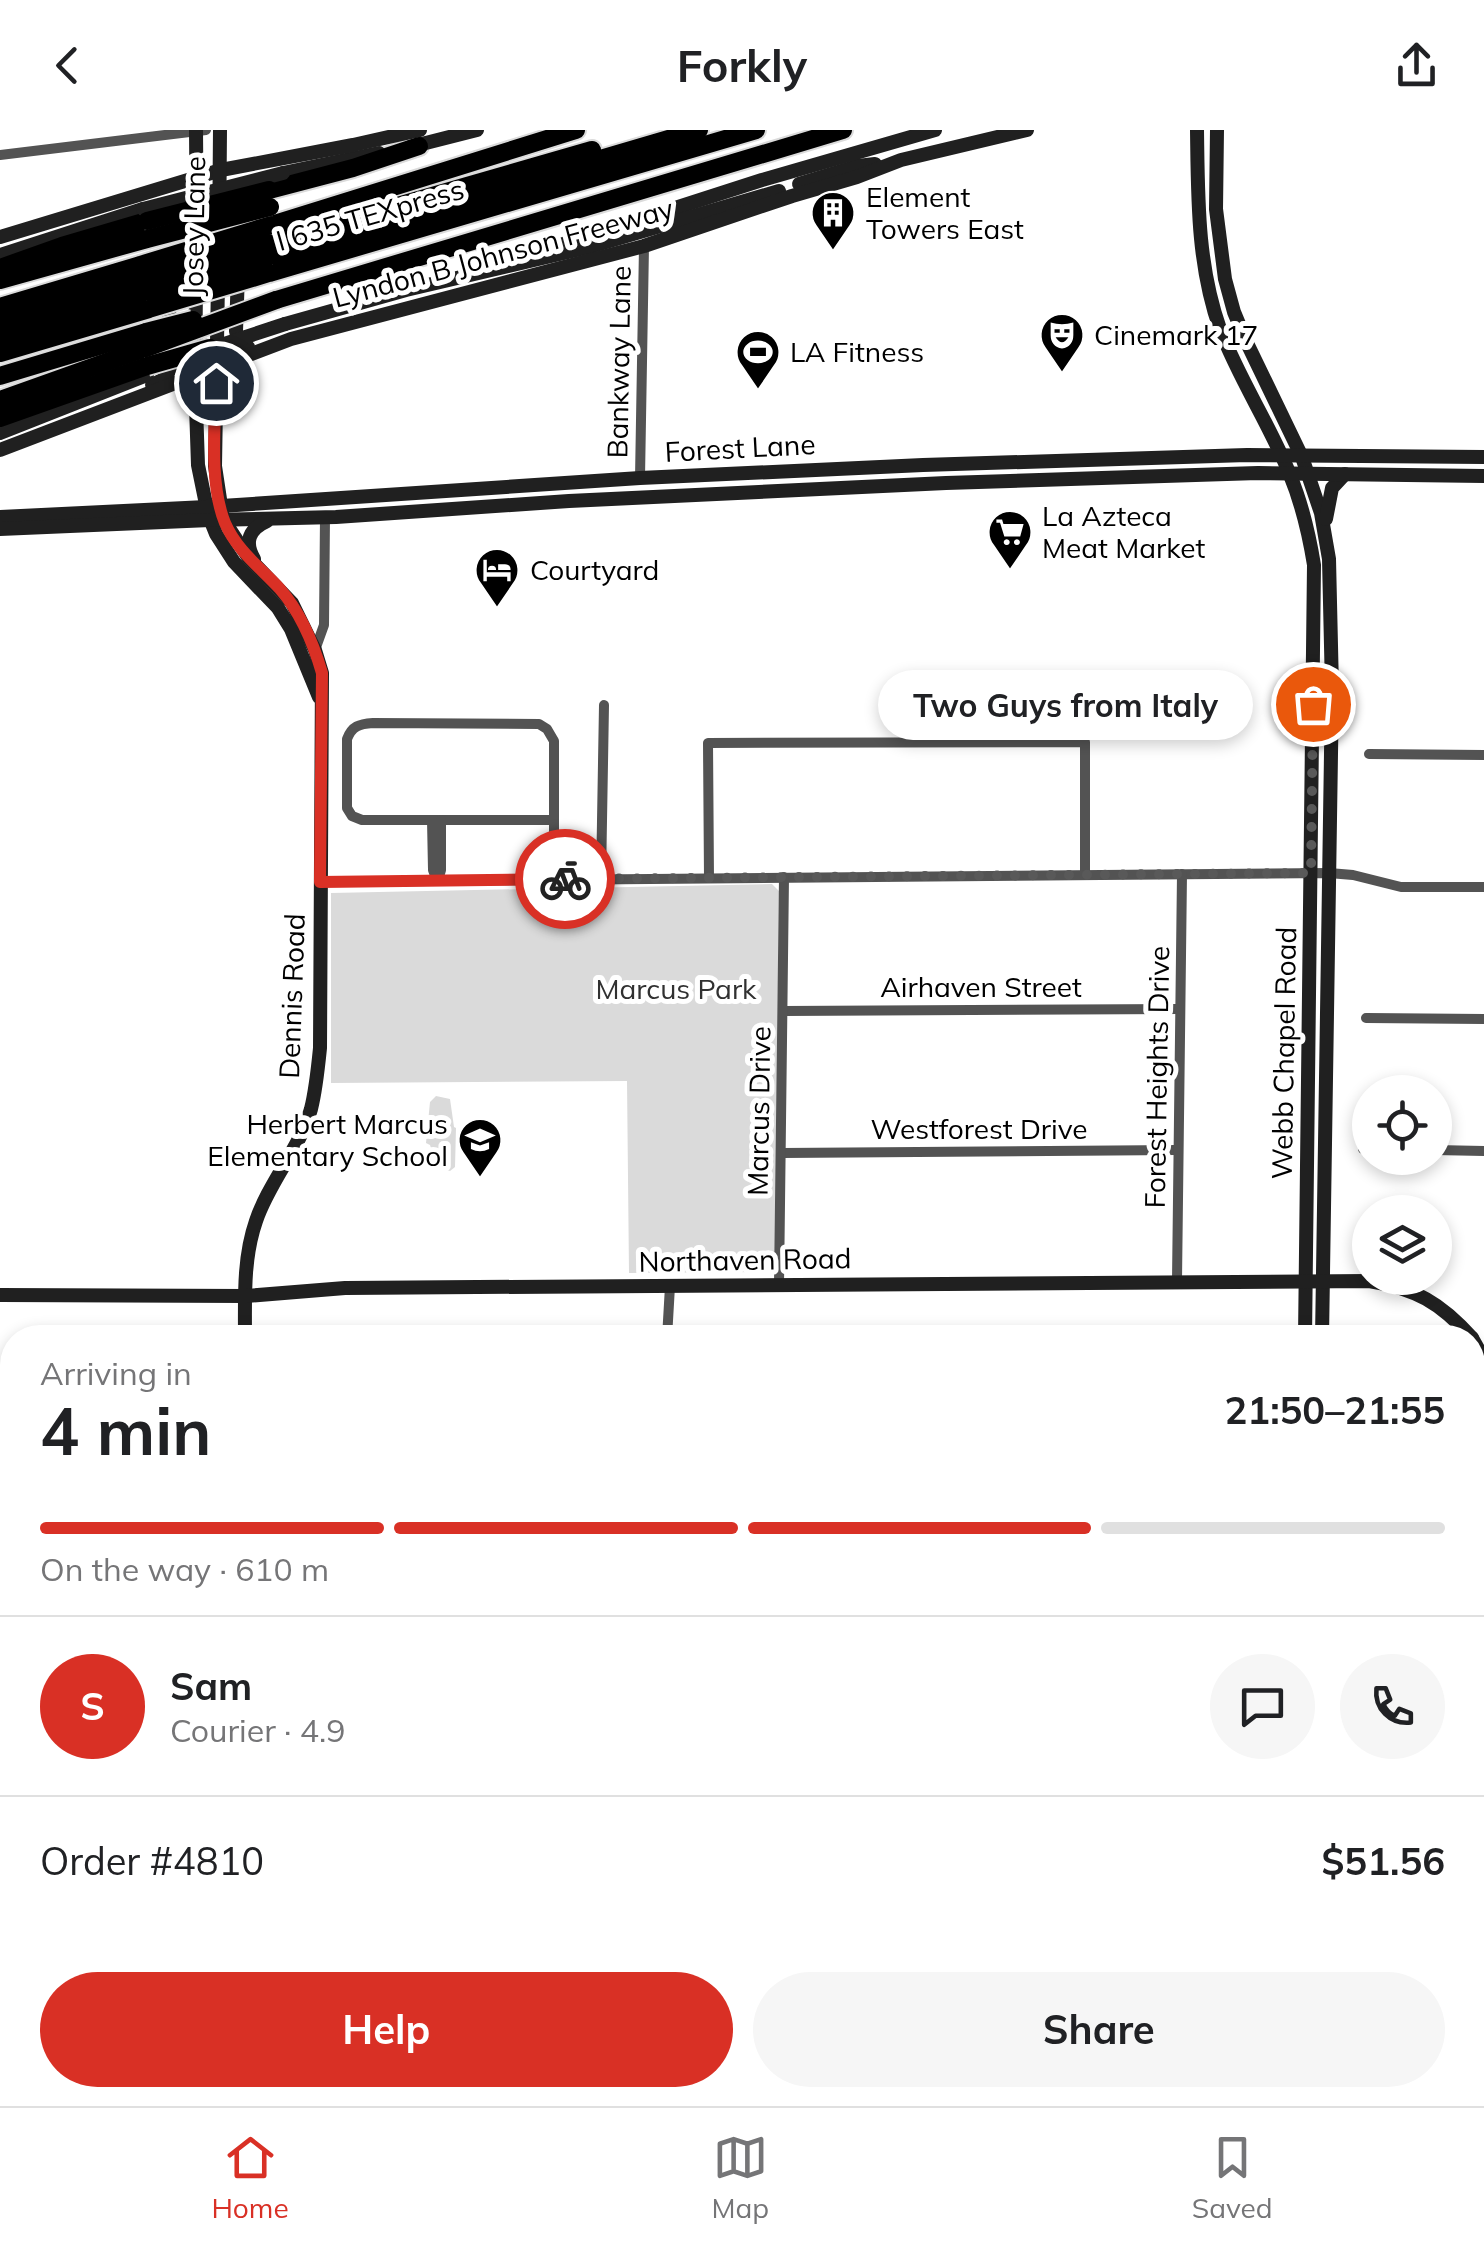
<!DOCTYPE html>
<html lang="en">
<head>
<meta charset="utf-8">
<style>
  :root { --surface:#fff; --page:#f6f6f6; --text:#202124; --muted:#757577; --line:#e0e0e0; --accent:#d93025 }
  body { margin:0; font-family:Mulish,sans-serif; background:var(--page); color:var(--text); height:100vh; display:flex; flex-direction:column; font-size:38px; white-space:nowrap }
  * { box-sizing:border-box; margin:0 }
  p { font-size:32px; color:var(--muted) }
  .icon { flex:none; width:55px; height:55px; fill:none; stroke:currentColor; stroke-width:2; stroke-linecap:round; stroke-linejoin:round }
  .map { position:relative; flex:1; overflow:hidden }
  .panel { position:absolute; left:0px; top:1195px; width:1485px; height:782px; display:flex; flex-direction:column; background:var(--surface); border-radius:40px 40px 0 0; box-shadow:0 5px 15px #0003 }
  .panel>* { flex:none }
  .controls { position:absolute; left:1352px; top:945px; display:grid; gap:20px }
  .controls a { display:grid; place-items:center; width:100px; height:100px; border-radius:50%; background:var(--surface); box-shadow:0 5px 15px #0003; font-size:50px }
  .pin { position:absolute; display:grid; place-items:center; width:85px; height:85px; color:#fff; margin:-42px; border:5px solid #fff; border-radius:50%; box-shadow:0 2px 10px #0007 }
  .courier { position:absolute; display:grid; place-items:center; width:100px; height:100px; margin:-50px; border:8px solid #d93025; border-radius:50%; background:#fff; color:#222; box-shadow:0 2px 12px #0007 }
  .bubble { position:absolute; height:70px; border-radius:35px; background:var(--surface); box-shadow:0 5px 15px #0003; font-size:32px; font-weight:700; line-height:70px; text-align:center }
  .headline em { font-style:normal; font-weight:700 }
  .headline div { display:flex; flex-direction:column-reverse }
  .headline { display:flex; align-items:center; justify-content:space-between; height:170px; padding:0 40px }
  h1 { font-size:65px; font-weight:700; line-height:75px }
  .bar { display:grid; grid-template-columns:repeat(4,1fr); gap:15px 10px; align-content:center; height:120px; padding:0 40px }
  .bar i { height:12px; border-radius:8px; background:var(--line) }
  .bar .active { background:var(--accent) }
  .bar p { grid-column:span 4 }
  .line { display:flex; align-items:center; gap:25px; padding:0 40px; border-top:2px solid var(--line) }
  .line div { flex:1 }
  .round { display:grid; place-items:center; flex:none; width:105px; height:105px; border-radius:52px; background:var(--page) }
  .cta { display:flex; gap:20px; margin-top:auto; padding:20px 40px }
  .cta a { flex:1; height:115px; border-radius:60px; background:var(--accent); color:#fff; font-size:40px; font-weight:700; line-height:115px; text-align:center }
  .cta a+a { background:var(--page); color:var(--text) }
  header { display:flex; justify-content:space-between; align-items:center; height:130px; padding:0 40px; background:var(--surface); font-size:45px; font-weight:700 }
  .menu { display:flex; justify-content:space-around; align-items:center; height:140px; border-top:2px solid var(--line); background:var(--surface); font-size:28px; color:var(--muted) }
  .menu a { display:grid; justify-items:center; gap:5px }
  .menu .active { color:var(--accent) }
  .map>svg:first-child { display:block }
  .green { fill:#dadada }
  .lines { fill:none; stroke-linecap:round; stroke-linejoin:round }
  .stream { stroke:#a1a1a1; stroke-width:2.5 }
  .highway-casing { stroke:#dbdbdb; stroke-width:22 }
  .street { stroke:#535353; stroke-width:10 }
  .secondary { stroke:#202020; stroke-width:14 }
  .highway { stroke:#000; stroke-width:18 }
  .highway-bridge-casing { stroke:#dbdbdb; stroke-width:22; stroke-linecap:butt }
  .secondary-bridge { stroke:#202020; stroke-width:14 }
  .highway-bridge { stroke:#000; stroke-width:18 }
  .done { stroke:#595959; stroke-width:10; stroke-dasharray:0 18 }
  .route { stroke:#d93025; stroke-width:12 }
  .labels { text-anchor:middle; stroke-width:10; stroke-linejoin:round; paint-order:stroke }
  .poi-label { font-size:28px; fill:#000; stroke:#fff; text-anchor:start }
  .street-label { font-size:28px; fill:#000; stroke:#fff }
  .park-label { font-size:28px; fill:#313131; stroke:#fff }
</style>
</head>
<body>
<header><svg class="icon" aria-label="back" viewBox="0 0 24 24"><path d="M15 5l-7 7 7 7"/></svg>Forkly<svg class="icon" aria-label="share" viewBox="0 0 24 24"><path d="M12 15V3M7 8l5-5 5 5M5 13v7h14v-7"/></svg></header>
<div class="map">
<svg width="1484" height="1976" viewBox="0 0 1484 1976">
  <rect width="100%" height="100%" fill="#fff"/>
  <g class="green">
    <polygon points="772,754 779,761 775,1142 629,1143 627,951 331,953 331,763"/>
    <polygon points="436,966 450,969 454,997 456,998 455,1037 450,1041 437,1036 430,1015 426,1013 430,972"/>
  </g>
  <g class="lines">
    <polyline class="stream" points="1029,1976 1031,1965"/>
    <defs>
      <g id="highway">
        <polyline points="269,60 353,38 419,16"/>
        <polyline points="271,95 576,0"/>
        <polyline points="269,113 592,20"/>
        <polyline points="270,126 699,0"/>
        <polyline points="0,138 62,116 147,91"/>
        <polyline points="269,143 756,0"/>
        <polyline points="0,150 147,109"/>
        <polyline points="276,170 843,0"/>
        <polyline points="0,177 140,135"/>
        <polyline points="0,189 139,150"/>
        <polyline points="0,206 148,162"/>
        <polyline points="0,223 149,179"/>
        <polyline points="0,246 146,202"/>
        <polyline points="0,270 146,218"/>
        <polyline points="0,288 147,236"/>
      </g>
    </defs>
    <use href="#highway" class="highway-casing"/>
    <g class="street">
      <polyline points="0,25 206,0"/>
      <polyline points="640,348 644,116"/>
      <polyline points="315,520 324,495 325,387"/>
      <polyline points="1369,624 1484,625"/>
      <polyline points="432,690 433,740 437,751"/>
      <path d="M552,690H362L352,686L347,678V609C352,596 359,594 373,593L539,594L547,599L554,611V749"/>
      <polyline points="709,748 708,613 1085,612 1085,745"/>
      <polyline points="601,749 604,575"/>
      <polyline points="438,750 441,740 441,690"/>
      <polyline points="320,752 1329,743 1353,745 1401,757 1484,757"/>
      <polyline points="783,881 1180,879"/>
      <polyline points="1366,888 1484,889"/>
      <polyline points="1363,1019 1370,1019"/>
      <polyline points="1435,1020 1484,1021"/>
      <polyline points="782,1023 1177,1020"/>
      <polyline points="1177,1151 1182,744"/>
      <polyline points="779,1155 784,747"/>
      <polyline points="667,1208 670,1156"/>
      <polyline points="1472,1305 1484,1305"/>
      <polyline points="1474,1542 1484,1553"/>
      <polyline points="0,1666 12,1666"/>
      <polyline points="1472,1742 1484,1742"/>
      <polyline points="1472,1882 1484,1882"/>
      <polyline points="1317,1965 1317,1976"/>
      <polyline points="390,1976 390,1965"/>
      <polyline points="647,1976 648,1965"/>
      <polyline points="976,1976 978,1965"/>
    </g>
    <g class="secondary">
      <polyline points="196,0 197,127"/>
      <path d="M1197,0C1198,67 1197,134 1220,199C1239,249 1270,295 1290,345C1302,374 1309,404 1314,435L1305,1208"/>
      <polyline points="1217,0 1216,79 1225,149 1234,182 1246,211 1302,327 1321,383 1329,429 1332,559 1322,1208"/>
      <polyline points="410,17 477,0"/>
      <polyline points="283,43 379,23"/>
      <polyline points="799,54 858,36 875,34"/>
      <polyline points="0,107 221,40 353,15 420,0"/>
      <polyline points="219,119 220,0"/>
      <polyline points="548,119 762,50 935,0"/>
      <polyline points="0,125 143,79"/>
      <polyline points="238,143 236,201 238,209 248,217"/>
      <path d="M218,151L215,336L223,389L248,427L292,473L315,520L322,543L320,918C318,938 316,959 311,979C300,1018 269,1052 256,1091C243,1128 245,1169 245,1208"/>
      <polyline points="196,159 195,247 198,335 208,384 216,404 234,432 278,478 291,499 319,567"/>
      <polyline points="285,194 406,160 589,117 779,61"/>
      <polyline points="152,255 166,248 170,239 169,166"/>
      <polyline points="0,303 147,245"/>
      <polyline points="0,320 291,209 644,116 792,66 857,47 901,30 1027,0"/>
      <polyline points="0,387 206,377 640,348 923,335 1247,325 1484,327"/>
      <polyline points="1326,389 1332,358 1345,344"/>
      <polyline points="0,399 210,390 336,387 569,371 946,353 1258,343 1484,346"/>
      <path d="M254,429C244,412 249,399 267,391"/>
      <path d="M0,1165L246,1166L345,1158L1369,1151C1415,1158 1441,1173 1472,1208"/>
      <polyline points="1472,1208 1484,1229"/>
      <polyline points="244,1976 244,1965"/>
      <polyline points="1417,1976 1435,1968"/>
    </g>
    <use href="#highway" class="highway"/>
    <defs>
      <g id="highway-bridge">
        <polyline points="147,91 269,60"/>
        <polyline points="147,109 270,77"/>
        <polyline points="140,135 271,95"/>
        <polyline points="139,150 269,113"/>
        <polyline points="148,162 270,126"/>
        <polyline points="149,179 269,143"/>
        <polyline points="146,202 193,190"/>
        <polyline points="146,218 276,170"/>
        <polyline points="147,236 210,218"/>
      </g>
    </defs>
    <use href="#highway-bridge" class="highway-bridge-casing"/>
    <g class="secondary-bridge">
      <polyline points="143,79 283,43"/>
      <polyline points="203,221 285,194"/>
    </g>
    <use href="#highway-bridge" class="highway-bridge"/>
  </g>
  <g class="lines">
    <polyline class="done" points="565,749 1311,743 1313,574"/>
    <path class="route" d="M216,253C215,296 209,354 225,393C237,421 261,438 280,459C301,483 313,512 322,543L320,752L565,749"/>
  </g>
  <defs>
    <symbol id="building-pin" viewBox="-11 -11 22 30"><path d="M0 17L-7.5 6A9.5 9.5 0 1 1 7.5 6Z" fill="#000" stroke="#fff"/><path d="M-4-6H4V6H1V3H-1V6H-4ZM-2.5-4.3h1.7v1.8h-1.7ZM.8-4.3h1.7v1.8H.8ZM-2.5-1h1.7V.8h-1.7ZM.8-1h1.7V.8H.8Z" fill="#fff"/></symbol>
    <symbol id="theatre-pin" viewBox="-11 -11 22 30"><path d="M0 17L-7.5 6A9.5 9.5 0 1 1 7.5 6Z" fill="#000" stroke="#fff"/><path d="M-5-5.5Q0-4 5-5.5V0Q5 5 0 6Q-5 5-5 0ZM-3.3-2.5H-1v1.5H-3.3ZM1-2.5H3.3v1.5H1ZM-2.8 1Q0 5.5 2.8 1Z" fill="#fff"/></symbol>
    <symbol id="stadium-pin" viewBox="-11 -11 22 30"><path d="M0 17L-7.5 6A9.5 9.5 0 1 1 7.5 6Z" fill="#000" stroke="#fff"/><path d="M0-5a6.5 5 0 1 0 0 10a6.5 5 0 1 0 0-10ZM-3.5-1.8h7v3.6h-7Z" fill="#fff"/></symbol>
    <symbol id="supermarket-pin" viewBox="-11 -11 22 30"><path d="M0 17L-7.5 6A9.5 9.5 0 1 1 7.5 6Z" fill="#000" stroke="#fff"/><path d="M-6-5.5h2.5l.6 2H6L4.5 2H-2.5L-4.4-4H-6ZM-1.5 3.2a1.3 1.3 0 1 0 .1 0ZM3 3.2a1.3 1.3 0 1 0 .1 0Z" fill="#fff"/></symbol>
    <symbol id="hotel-pin" viewBox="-11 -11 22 30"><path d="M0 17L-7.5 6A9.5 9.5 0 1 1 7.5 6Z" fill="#000" stroke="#fff"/><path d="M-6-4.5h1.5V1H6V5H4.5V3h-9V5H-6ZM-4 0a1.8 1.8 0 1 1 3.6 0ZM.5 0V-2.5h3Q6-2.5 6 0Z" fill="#fff"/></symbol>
    <symbol id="school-pin" viewBox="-11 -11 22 30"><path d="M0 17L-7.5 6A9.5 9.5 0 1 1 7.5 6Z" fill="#000" stroke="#fff"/><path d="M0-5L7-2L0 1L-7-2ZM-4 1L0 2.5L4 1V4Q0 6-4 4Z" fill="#fff"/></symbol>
  </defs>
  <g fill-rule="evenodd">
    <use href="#building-pin" x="808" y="58" width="50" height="68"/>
    <use href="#theatre-pin" x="1037" y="180" width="50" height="68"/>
    <use href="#stadium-pin" x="733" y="197" width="50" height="68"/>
    <use href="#supermarket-pin" x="985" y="377" width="50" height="68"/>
    <use href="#hotel-pin" x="472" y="415" width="50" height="68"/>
    <use href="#school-pin" x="455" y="985" width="50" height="68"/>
  </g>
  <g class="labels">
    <g class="poi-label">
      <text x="866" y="77">Element<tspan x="866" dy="32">Towers East</tspan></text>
      <text x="1094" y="215">Cinemark 17</text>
      <text x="790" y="232">LA Fitness</text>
      <text x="1042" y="396">La Azteca<tspan x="1042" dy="32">Meat Market</tspan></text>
      <text x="530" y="450">Courtyard</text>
      <text x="448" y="1004" text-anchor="end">Herbert Marcus<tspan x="448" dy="32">Elementary School</tspan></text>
    </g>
    <g class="street-label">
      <text transform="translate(370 85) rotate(-16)" y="10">I 635 TEXpress</text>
      <text transform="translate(194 96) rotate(-89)" y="10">Josey Lane</text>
      <text transform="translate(503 123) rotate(-15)" y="10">Lyndon B Johnson Freeway</text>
      <text transform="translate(619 232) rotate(-89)" y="10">Bankway Lane</text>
      <text transform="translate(740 318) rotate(-3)" y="10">Forest Lane</text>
      <text x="981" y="867">Airhaven Street</text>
      <text transform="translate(292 866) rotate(-88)" y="10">Dennis Road</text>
      <text transform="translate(1284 923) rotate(-89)" y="10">Webb Chapel Road</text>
      <text transform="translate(1157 947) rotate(-89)" y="10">Forest Heights Drive</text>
      <text transform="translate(759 981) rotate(-89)" y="10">Marcus Drive</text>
      <text x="979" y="1009">Westforest Drive</text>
      <text transform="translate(745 1130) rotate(-1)" y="10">Northaven Road</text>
    </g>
    <g class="park-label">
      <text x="676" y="869">Marcus Park</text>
    </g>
  </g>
</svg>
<div class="controls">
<a><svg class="icon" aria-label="locate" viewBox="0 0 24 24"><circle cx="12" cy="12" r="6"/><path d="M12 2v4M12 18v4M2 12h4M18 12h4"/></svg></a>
<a><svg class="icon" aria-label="layers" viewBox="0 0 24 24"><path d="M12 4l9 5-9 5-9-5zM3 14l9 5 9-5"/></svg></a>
</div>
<div class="pin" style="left:1313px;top:574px;background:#ea580c"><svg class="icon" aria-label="bag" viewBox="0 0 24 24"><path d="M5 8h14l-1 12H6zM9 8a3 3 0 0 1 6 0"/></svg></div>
<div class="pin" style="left:216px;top:253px;background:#1f2937"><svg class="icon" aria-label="home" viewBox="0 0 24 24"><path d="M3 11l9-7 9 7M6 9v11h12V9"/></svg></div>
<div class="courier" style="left:565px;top:749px"><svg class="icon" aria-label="bike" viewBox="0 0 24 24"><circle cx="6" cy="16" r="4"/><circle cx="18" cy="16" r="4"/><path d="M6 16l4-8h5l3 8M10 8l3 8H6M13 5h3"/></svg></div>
<div class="bubble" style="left:878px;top:540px;width:375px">Two Guys from Italy</div>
<section class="panel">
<div class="headline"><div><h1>4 min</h1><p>Arriving in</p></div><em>21:50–21:55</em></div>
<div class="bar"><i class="active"></i><i class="active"></i><i class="active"></i><i></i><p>On the way · 610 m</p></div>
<div class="line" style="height:180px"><b class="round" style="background:var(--accent);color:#fff">S</b><div><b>Sam</b><p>Courier · 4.9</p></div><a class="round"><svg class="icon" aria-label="chat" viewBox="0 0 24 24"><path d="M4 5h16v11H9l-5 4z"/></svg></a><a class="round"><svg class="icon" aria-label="phone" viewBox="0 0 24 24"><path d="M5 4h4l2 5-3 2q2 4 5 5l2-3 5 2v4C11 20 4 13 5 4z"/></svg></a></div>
<div class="line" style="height:130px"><div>Order #4810</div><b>$51.56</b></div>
<div class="cta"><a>Help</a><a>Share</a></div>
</section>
</div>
<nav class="menu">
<a class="active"><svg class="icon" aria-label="home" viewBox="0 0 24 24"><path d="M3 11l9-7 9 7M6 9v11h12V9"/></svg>Home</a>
<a><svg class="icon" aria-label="map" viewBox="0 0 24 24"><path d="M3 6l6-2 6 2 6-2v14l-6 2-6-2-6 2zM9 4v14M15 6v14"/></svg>Map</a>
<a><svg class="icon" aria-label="saved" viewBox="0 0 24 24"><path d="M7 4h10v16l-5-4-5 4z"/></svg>Saved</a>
</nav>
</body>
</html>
